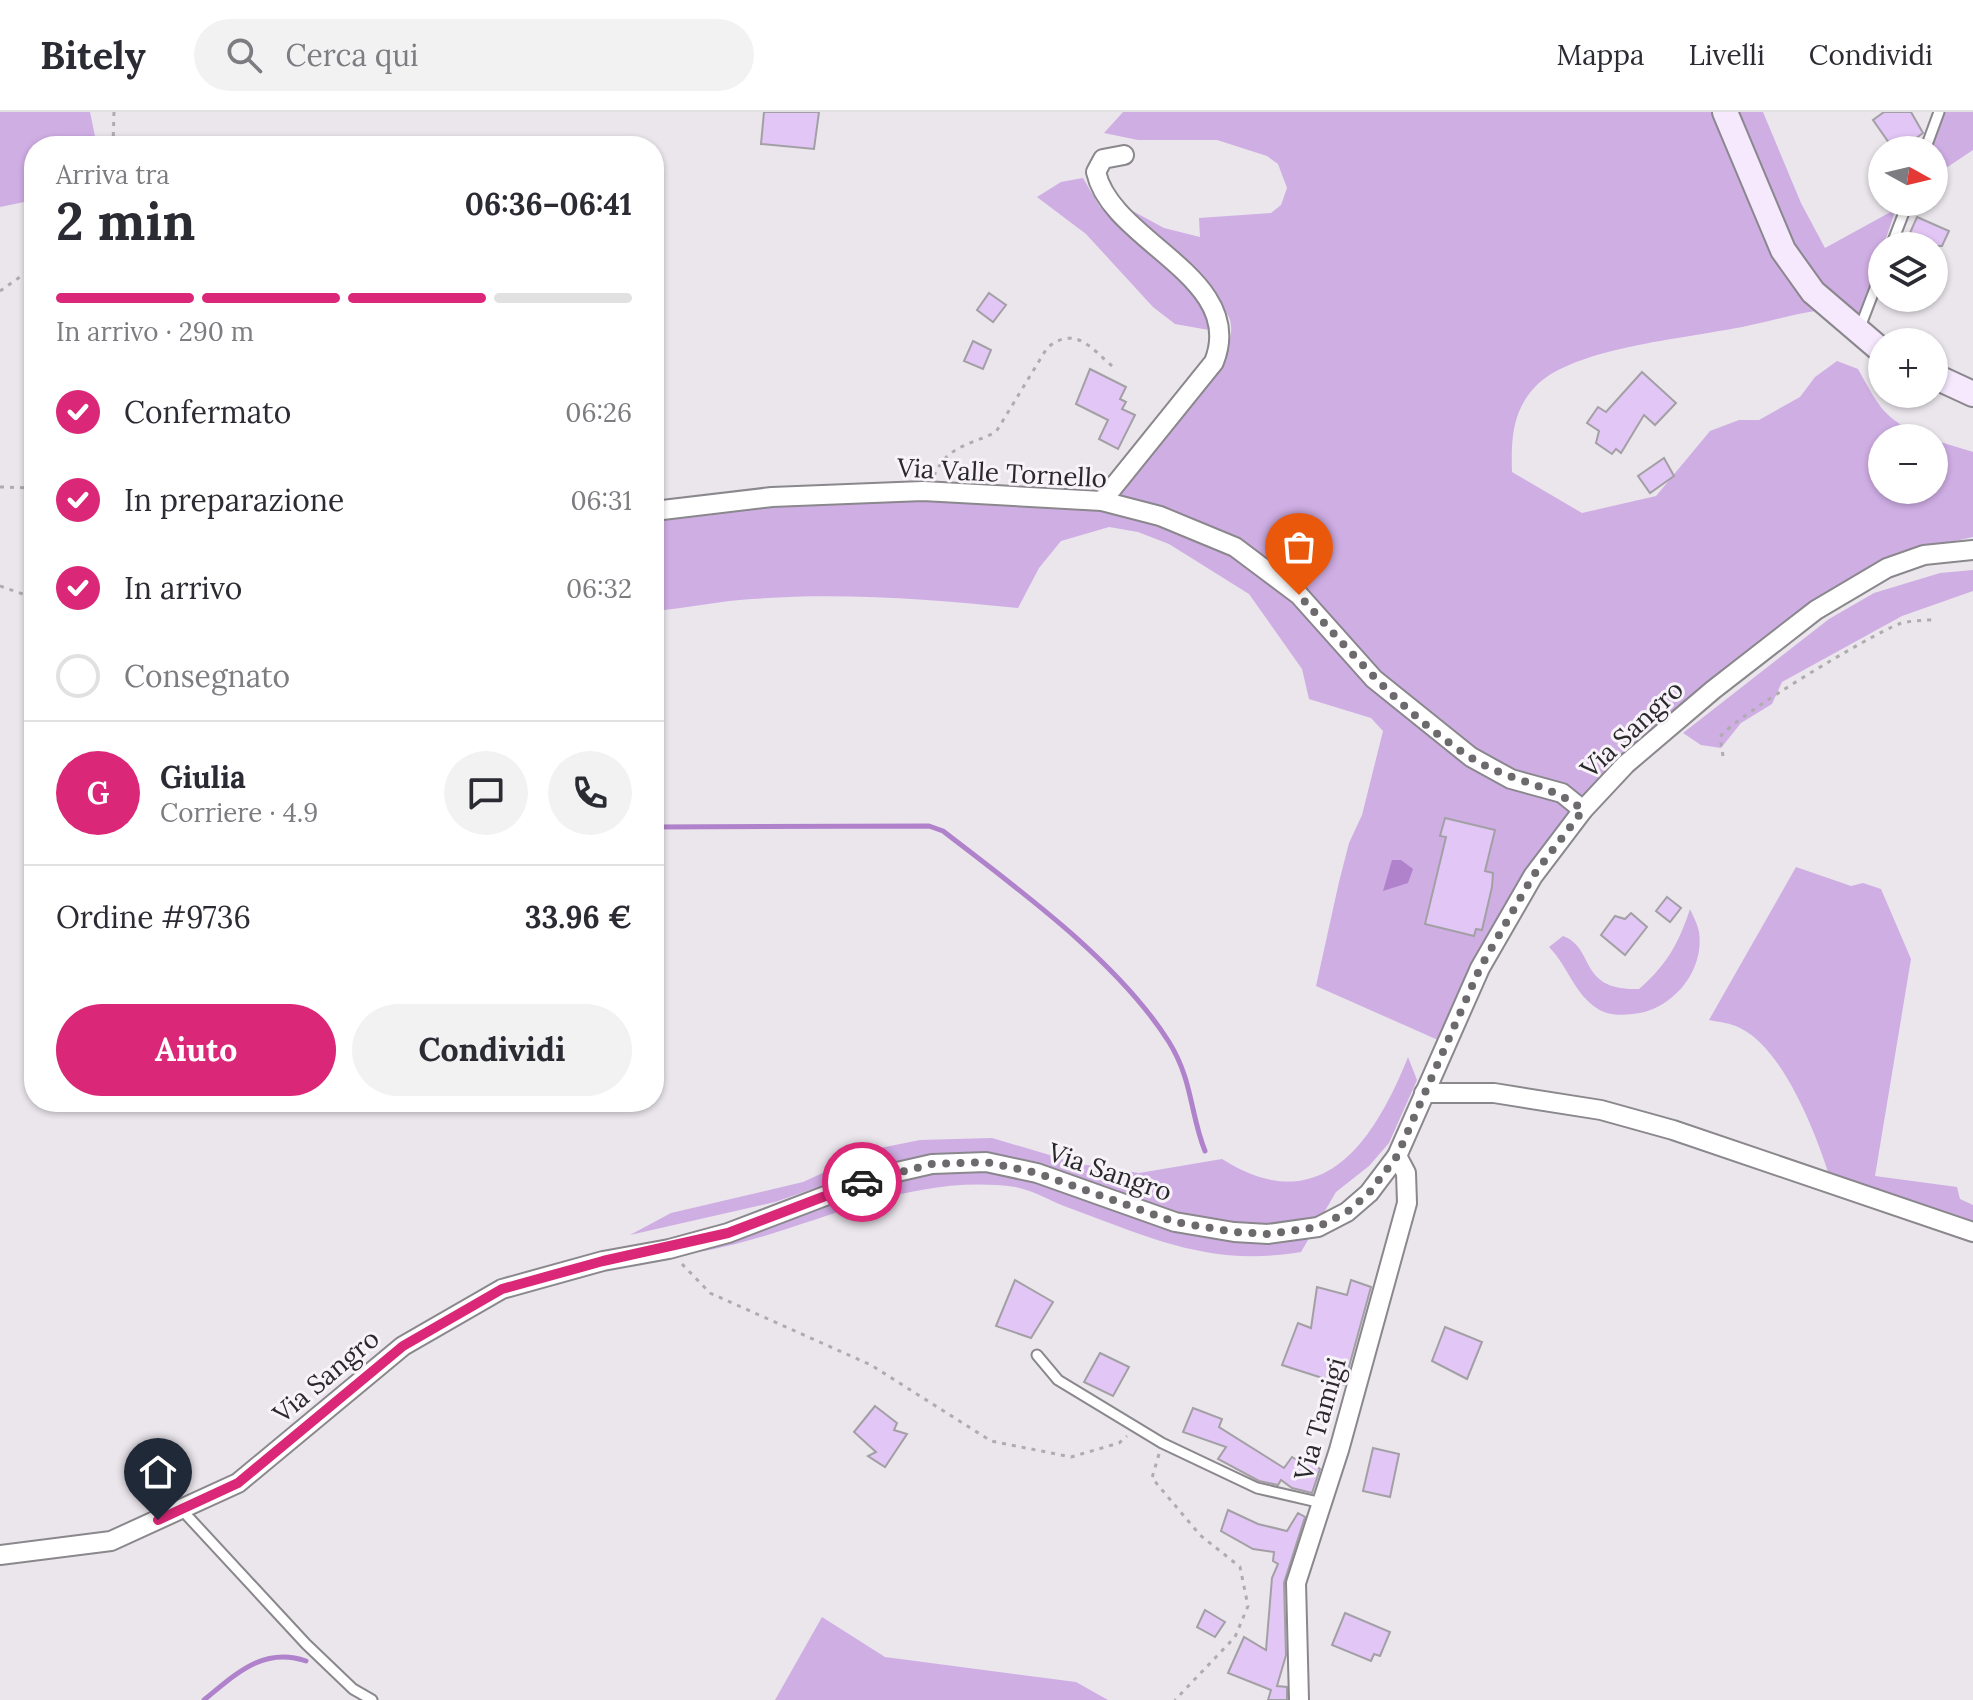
<!DOCTYPE html>
<html lang="it">
<head>
<meta charset="utf-8">
<style>
  :root { --surface:#fff; --page:#f2f2f3; --text:#2b2b33; --muted:#7c7c81; --line:#e1e1e2; --accent:#db2777 }
  body { margin:0; font-family:Lora,serif; background:var(--page); color:var(--text); height:100vh; display:flex; flex-direction:column; font-size:30px; white-space:nowrap }
  * { box-sizing:border-box; margin:0 }
  p { font-size:26px; color:var(--muted) }
  .icon { flex:none; width:44px; height:44px; fill:none; stroke:currentColor; stroke-width:2; stroke-linecap:round; stroke-linejoin:round }
  .map { position:relative; flex:1; overflow:hidden }
  .details { position:absolute; left:24px; top:24px; width:640px; height:976px; display:flex; flex-direction:column; background:var(--surface); border-radius:32px; box-shadow:0 2px 6px #0004 }
  .details>* { flex:none }
  .needle { width:52px; rotate:98deg }
  .buttons { position:absolute; left:1868px; top:24px; display:grid; gap:16px }
  .buttons a { display:grid; place-items:center; width:80px; height:80px; border-radius:50%; background:var(--surface); box-shadow:0 2px 6px #0004; font-size:40px }
  .pin { position:absolute; display:grid; place-items:center; width:68px; height:68px; color:#fff; margin:-82px -34px; border-radius:50% 50% 50% 0; rotate:-45deg; box-shadow:0 0 8px #0007 }
  .pin .icon { rotate:45deg }
  .courier { position:absolute; display:grid; place-items:center; width:80px; height:80px; margin:-40px; border:6px solid #db2777; border-radius:50%; background:#fff; color:#222; box-shadow:0 2px 10px #0007 }
  .overview em { font-style:normal; font-weight:700 }
  .overview div { display:flex; flex-direction:column-reverse }
  .overview { display:flex; align-items:center; justify-content:space-between; height:136px; padding:0 32px }
  h1 { font-size:52px; font-weight:700; line-height:60px }
  .bar { display:grid; grid-template-columns:repeat(4,1fr); gap:12px 8px; align-content:center; height:96px; padding:0 32px }
  .bar i { height:10px; border-radius:6px; background:var(--line) }
  .bar .current { background:var(--accent) }
  .bar p { grid-column:span 4 }
  .line { display:flex; align-items:center; gap:20px; padding:0 32px; border-top:2px solid var(--line) }
  .line div { flex:1 }
  .round { display:grid; place-items:center; flex:none; width:84px; height:84px; border-radius:42px; background:var(--page) }
  ol { padding:0 32px; list-style:none }
  li { display:flex; align-items:center; gap:24px; height:88px }
  li p { margin-inline-start:auto }
  li .icon { padding:8px; border-radius:50%; background:var(--accent); color:#fff; stroke-width:4 }
  li:last-child { color:var(--muted) }
  li i { width:44px; height:44px; border:4px solid var(--line); border-radius:50% }
  .cta { display:flex; gap:16px; margin-top:auto; padding:16px 32px }
  .cta a { flex:1; height:92px; border-radius:48px; background:var(--accent); color:#fff; font-size:32px; font-weight:700; line-height:92px; text-align:center }
  .cta a+a { background:var(--page); color:var(--text) }
  header { display:flex; align-items:center; gap:48px; box-sizing:border-box; height:112px; padding:0 40px; background:var(--surface); border-bottom:2px solid var(--line) }
  header strong { font-size:38px }
  nav { display:flex; gap:44px; margin-inline-start:auto; font-size:28px }
  .search { width:560px; height:72px; background:var(--page); display:flex; align-items:center; gap:20px; box-sizing:border-box; padding:0 28px; border-radius:44px; color:var(--muted); font-size:30px }
  .map>svg:first-child { display:block }
  .green { fill:#cfaee4 }
  .water { fill:#b082cc }
  .lines { fill:none; stroke-linecap:round; stroke-linejoin:round }
  .stream { stroke:#b082cc; stroke-width:5 }
  .building { fill:#e2c6f5; stroke:#a3a0a5; stroke-width:2 }
  .lane-casing { stroke:#8a878d; stroke-width:13 }
  .street-casing { stroke:#8a878d; stroke-width:22 }
  .secondary-casing { stroke:#8a878d; stroke-width:28 }
  .path { stroke:#afacb0; stroke-width:3; stroke-dasharray:4 6; stroke-linecap:butt }
  .lane { stroke:#fff; stroke-width:9 }
  .street { stroke:#fff; stroke-width:18 }
  .secondary { stroke:#f6e9fe; stroke-width:24 }
  .done { stroke:#6d6a6e; stroke-width:8; stroke-dasharray:0 14.4 }
  .route { stroke:#db2777; stroke-width:10 }
  .labels { text-anchor:middle; stroke-width:6; stroke-linejoin:round; paint-order:stroke }
  .street-label { font-size:26px; fill:#29282a; stroke:#f7f3f9 }
</style>
</head>
<body>
<header>
<strong>Bitely</strong>
<div class="search"><svg class="icon" aria-label="search" viewBox="0 0 24 24"><circle cx="10" cy="10" r="6"/><path d="M15 15l6 6"/></svg>Cerca qui</div>
<nav><a>Mappa</a><a>Livelli</a><a>Condividi</a></nav>
</header>
<div class="map">
<svg width="1973" height="1588" viewBox="0 0 1973 1588">
  <rect width="100%" height="100%" fill="#eae6ec"/>
  <g class="green">
    <polygon points="0,0 90,0 97,34 34,34 34,88 0,95"/>
    <path d="M1123,0H1715L1822,198C1797,201 1775,208 1751,213C1695,226 1573,234 1535,275C1512,299 1511,329 1512,360L1582,401L1656,384L1710,319L1739,308H1759L1800,285L1815,265L1837,249L1858,257C1881,298 1884,307 1928,326H1882V378H1934V328L1973,340V425L1903,441L1817,487L1655,613L1582,686L1564,673L1560,690L1573,699L1467,865L1438,928L1316,874L1339,770L1349,731L1362,703L1383,619L1371,606L1309,587L1302,557L1249,482L1169,432L1138,420L1109,415L1061,429L1039,456L1018,496C930,487 840,480 752,487C719,489 687,496 654,499V404L876,385L1110,394L1222,250C1227,238 1234,222 1230,208C1223,183 1141,113 1118,91L1164,116L1200,125L1199,106L1271,101L1281,93L1287,76L1278,52L1267,44L1217,28H1138L1104,21Z"/>
    <polygon points="1738,0 1763,0 1801,91 1825,136 1896,97 1857,210 1803,153 1759,59"/>
    <polygon points="1944,0 1973,0 1973,38 1934,64 1934,38 1931,38"/>
    <polygon points="1083,66 1100,95 1187,171 1213,207 1209,218 1175,212 1153,195 1086,122 1037,85 1061,70"/>
    <polygon points="1973,458 1973,479 1902,504 1782,570 1772,592 1741,611 1721,636 1701,633 1683,621 1829,507 1874,481 1940,461"/>
    <path d="M1796,755L1851,774L1863,771L1881,777L1911,847L1875,1064L1957,1075L1960,1087L1973,1093V1112L1831,1069C1817,1024 1784,937 1740,916C1731,911 1719,910 1709,908Z"/>
    <path d="M1690,797C1693,804 1698,813 1699,820C1705,860 1671,899 1633,902C1621,903 1609,904 1598,897C1574,882 1568,854 1549,835L1563,824C1596,836 1577,879 1639,877C1666,854 1679,831 1690,797Z"/>
    <path d="M1408,945L1417,968L1389,1031L1369,1054L1336,1080L1301,1140C1212,1155 1153,1127 1072,1097C1054,1091 1034,1078 1015,1075C897,1059 798,1127 685,1142L908,1064L947,1057L988,1055L1035,1065L1038,1050L988,1041L942,1042L882,1053L775,1090L630,1123L671,1101L803,1070L875,1037L920,1028L992,1026L1080,1052L1139,1061L1222,1047C1321,1110 1374,1030 1408,945Z"/>
    <polygon points="822,1505 885,1545 1076,1570 1108,1588 775,1588"/>
  </g>
  <polygon class="water" points="1392,748 1401,748 1413,757 1408,771 1383,779"/>
  <g class="lines">
    <g class="stream">
      <path d="M654,715L929,714L943,719C1018,777 1118,849 1169,930C1193,969 1190,1002 1205,1039"/>
      <path d="M204,1588C235,1563 263,1534 306,1549"/>
    </g>
  </g>
  <g class="building">
    <polygon points="764,0 819,0 814,37 761,32"/>
    <polygon points="1884,0 1911,0 1923,21 1900,38 1894,38 1873,8"/>
    <polygon points="1917,105 1949,119 1942,134 1915,134 1906,130"/>
    <polygon points="989,181 1006,193 993,210 977,198"/>
    <polygon points="973,229 991,238 983,257 964,249"/>
    <polygon points="1090,257 1126,275 1120,287 1126,290 1122,297 1135,303 1118,337 1099,327 1108,308 1076,292"/>
    <polygon points="1642,260 1676,291 1655,313 1644,303 1621,341 1616,337 1612,342 1596,331 1599,319 1587,311 1598,295 1606,300"/>
    <polygon points="1664,346 1674,364 1650,381 1638,364"/>
    <polygon points="1445,706 1495,718 1485,759 1493,761 1492,775 1482,818 1476,817 1474,824 1425,812 1446,725 1440,724"/>
    <polygon points="1667,785 1681,796 1670,810 1656,799"/>
    <polygon points="1631,801 1647,815 1625,843 1601,823 1615,804 1625,807"/>
    <polygon points="1015,1168 1053,1190 1031,1226 996,1214"/>
    <polygon points="1351,1168 1371,1175 1344,1273 1282,1253 1298,1211 1311,1216 1317,1175 1347,1183"/>
    <polygon points="1445,1215 1482,1230 1467,1267 1432,1249"/>
    <polygon points="1100,1241 1129,1255 1113,1284 1084,1270"/>
    <polygon points="875,1294 897,1311 894,1318 907,1322 885,1355 868,1344 876,1340 854,1320"/>
    <polygon points="1193,1296 1222,1307 1219,1315 1284,1356 1292,1345 1305,1353 1310,1348 1320,1357 1312,1381 1292,1376 1281,1368 1278,1373 1259,1369 1218,1347 1226,1335 1183,1320"/>
    <polygon points="1373,1336 1399,1342 1390,1385 1363,1379"/>
    <polygon points="1228,1398 1258,1412 1287,1419 1298,1401 1305,1405 1284,1471 1286,1543 1277,1574 1287,1575 1287,1588 1268,1588 1271,1578 1228,1561 1244,1525 1266,1538 1272,1466 1278,1452 1273,1449 1274,1440 1253,1437 1221,1419"/>
    <polygon points="1205,1498 1225,1510 1215,1525 1197,1515"/>
    <polygon points="1345,1501 1390,1520 1380,1544 1374,1542 1371,1549 1332,1533"/>
  </g>
  <g class="lines">
    <defs>
      <g id="lane">
        <polyline points="1925,38 1939,0"/>
        <polyline points="1891,134 1908,90"/>
        <polyline points="1859,218 1882,158"/>
        <polyline points="1037,1243 1058,1268 1162,1331 1257,1376 1322,1391"/>
        <polyline points="181,1397 306,1532 353,1577 372,1588"/>
      </g>
      <g id="street">
        <path d="M1102,389L1214,250C1248,165 1111,130 1096,60L1103,47L1124,43"/>
        <polyline points="654,399 772,385 923,379 1102,389 1160,404 1235,435 1299,483 1374,567 1471,645 1511,667 1562,681 1583,698"/>
        <polyline points="1424,981 1494,981 1601,998 1673,1018 1973,1120"/>
        <polyline points="0,1443 111,1429 238,1371 403,1234 502,1177 603,1149 669,1137 728,1121 875,1065 932,1052 986,1050 1037,1061 1175,1110 1234,1120 1268,1122 1318,1115 1347,1100 1369,1081 1397,1044 1480,856 1533,764 1583,698 1626,652 1713,578 1816,498 1887,456 1924,443 1973,438"/>
        <polyline points="1299,1588 1296,1471 1339,1338 1407,1091 1406,1061 1397,1044"/>
      </g>
      <g id="secondary">
        <polyline points="1725,0 1783,138 1813,180 1882,239"/>
        <polyline points="1934,264 1973,282"/>
      </g>
    </defs>
    <use href="#lane" class="lane-casing"/>
    <use href="#street" class="street-casing"/>
    <use href="#secondary" class="secondary-casing"/>
    <g class="path">
      <polyline points="113,34 114,0"/>
      <polyline points="0,179 34,155"/>
      <path d="M934,364C947,333 971,333 996,320L1047,236C1075,213 1090,235 1112,254"/>
      <polyline points="0,375 34,376"/>
      <polyline points="0,474 34,486"/>
      <path d="M1723,644L1720,625C1735,604 1870,523 1899,512C1910,508 1925,509 1936,507"/>
      <polyline points="682,1152 710,1181 871,1253 991,1329 1071,1345 1119,1331 1127,1324"/>
      <polyline points="1159,1342 1152,1366 1200,1423 1240,1455 1248,1494 1235,1525 1175,1588"/>
    </g>
    <use href="#lane" class="lane"/>
    <use href="#street" class="street"/>
    <use href="#secondary" class="secondary"/>
  </g>
  <g class="lines">
    <path class="done" d="M862,1070L932,1052L986,1050L1037,1061L1175,1110L1234,1120L1268,1122L1318,1115L1347,1100L1369,1081L1397,1044L1480,856L1533,764L1583,698C1551,672 1509,669 1473,647C1406,605 1351,541 1299,483"/>
    <polyline class="route" points="158,1408 238,1371 403,1234 502,1177 603,1149 728,1121 862,1070"/>
  </g>
  <g class="labels">
    <g class="street-label">
      <text transform="translate(1002 361) rotate(3)" y="9">Via Valle Tornello</text>
      <text transform="translate(1632 617) rotate(-43)" y="9">Via Sangro</text>
      <text transform="translate(1110 1060) rotate(19)" y="9">Via Sangro</text>
      <text transform="translate(326 1264) rotate(-40)" y="9">Via Sangro</text>
      <text transform="translate(1320 1307) rotate(-74)" y="9">Via Tamigi</text>
    </g>
  </g>
</svg>
<div class="buttons">
<a><svg class="needle" viewBox="-14 -14 28 28"><path d="M0-13l5 13h-10z" fill="#e53935"/><path d="M0 13l5-13h-10z" fill="#7c7c81"/></svg></a>
<a><svg class="icon" aria-label="layers" viewBox="0 0 24 24"><path d="M12 4l9 5-9 5-9-5zM3 14l9 5 9-5"/></svg></a>
<a>+</a>
<a>−</a>
</div>
<div class="pin" style="left:1299px;top:483px;background:#ea580c"><svg class="icon" aria-label="bag" viewBox="0 0 24 24"><path d="M5 8h14l-1 12H6zM9 8a3 3 0 0 1 6 0"/></svg></div>
<div class="pin" style="left:158px;top:1408px;background:#1f2937"><svg class="icon" aria-label="home" viewBox="0 0 24 24"><path d="M3 11l9-7 9 7M6 9v11h12V9"/></svg></div>
<div class="courier" style="left:862px;top:1070px"><svg class="icon" aria-label="car" viewBox="0 0 24 24"><path d="M5 17H2v-5l4-1 3-4h7l3 4 3 1v5h-3M9 17h6M6 11h13"/><circle cx="7" cy="17" r="2"/><circle cx="17" cy="17" r="2"/></svg></div>
<section class="details">
<div class="overview"><div><h1>2 min</h1><p>Arriva tra</p></div><em>06:36–06:41</em></div>
<div class="bar"><i class="current"></i><i class="current"></i><i class="current"></i><i></i><p>In arrivo · 290 m</p></div>
<ol>
<li><svg class="icon" aria-label="check" viewBox="0 0 24 24"><path d="M5 12l5 5 9-10"/></svg>Confermato<p>06:26</p></li>
<li><svg class="icon" aria-label="check" viewBox="0 0 24 24"><path d="M5 12l5 5 9-10"/></svg>In preparazione<p>06:31</p></li>
<li><svg class="icon" aria-label="check" viewBox="0 0 24 24"><path d="M5 12l5 5 9-10"/></svg>In arrivo<p>06:32</p></li>
<li><i></i>Consegnato</li>
</ol>
<div class="line" style="height:144px"><b class="round" style="background:var(--accent);color:#fff">G</b><div><b>Giulia</b><p>Corriere · 4.9</p></div><a class="round"><svg class="icon" aria-label="chat" viewBox="0 0 24 24"><path d="M4 5h16v11H9l-5 4z"/></svg></a><a class="round"><svg class="icon" aria-label="phone" viewBox="0 0 24 24"><path d="M5 4h4l2 5-3 2q2 4 5 5l2-3 5 2v4C11 20 4 13 5 4z"/></svg></a></div>
<div class="line" style="height:104px"><div>Ordine #9736</div><b>33.96 €</b></div>
<div class="cta"><a>Aiuto</a><a>Condividi</a></div>
</section>
</div>
</body>
</html>
